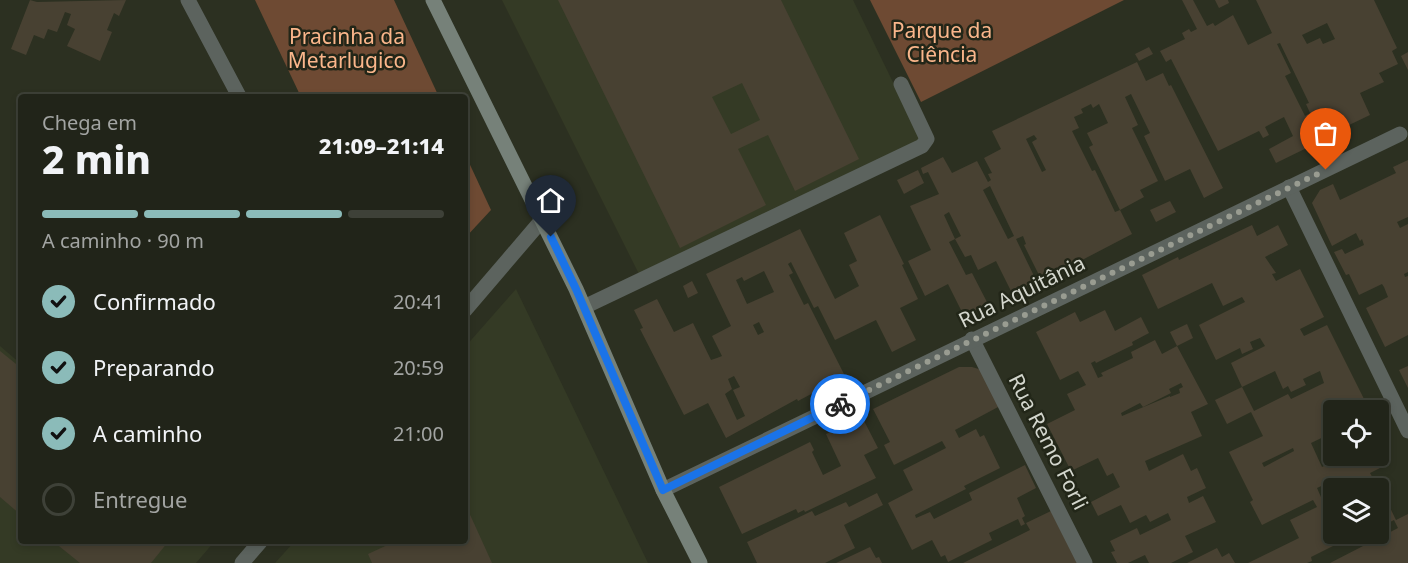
<!DOCTYPE html>
<html lang="pt">
<head>
<meta charset="utf-8">
<style>
  :root { --surface:#212419; --page:#2d3026; --text:#f1f3f6; --muted:#a2a4a2; --line:#3e4138; --accent:#8bbbb9 }
  body { margin:0; font-family:"Noto Sans",sans-serif; background:var(--page); color:var(--text); height:100vh; display:flex; flex-direction:column; font-size:22px; white-space:nowrap }
  * { box-sizing:border-box; margin:0 }
  p { font-size:20px; color:var(--muted) }
  .icon { flex:none; width:33px; height:33px; fill:none; stroke:currentColor; stroke-width:2; stroke-linecap:round; stroke-linejoin:round }
  .map { position:relative; flex:1; overflow:hidden }
  .panel { position:absolute; left:18px; top:94px; width:450px; height:450px; display:flex; flex-direction:column; background:var(--surface); border-radius:6px; box-shadow:0 3px 9px #0003,0 0 0 2px var(--line) }
  .panel>* { flex:none }
  .controls { position:absolute; left:1323px; top:400px; display:grid; gap:12px }
  .controls a { display:grid; place-items:center; width:66px; height:66px; border-radius:6px; background:var(--surface); box-shadow:0 3px 9px #0003,0 0 0 2px var(--line); font-size:30px }
  .pin { position:absolute; display:grid; place-items:center; width:51px; height:51px; color:#fff; margin:-62px -26px; border-radius:50% 50% 50% 0; rotate:-45deg; box-shadow:0 0 6px #0007 }
  .pin .icon { rotate:45deg }
  .courier { position:absolute; display:grid; place-items:center; width:60px; height:60px; margin:-30px; border:4px solid #1a73e8; border-radius:50%; background:#fff; color:#222; box-shadow:0 2px 8px #0007 }
  .summary em { font-style:normal; font-weight:800 }
  .summary div { display:flex; flex-direction:column-reverse }
  .summary { display:flex; align-items:center; justify-content:space-between; height:102px; padding:0 24px }
  h1 { font-size:39px; font-weight:800; line-height:45px }
  .bar { display:grid; grid-template-columns:repeat(4,1fr); gap:9px 6px; align-content:center; height:72px; padding:0 24px }
  .bar i { height:8px; border-radius:4px; background:var(--line) }
  .bar .current { background:var(--accent) }
  .bar p { grid-column:span 4 }
  ol { padding:0 24px; list-style:none }
  li { display:flex; align-items:center; gap:18px; height:66px }
  li p { margin-inline-start:auto }
  li .icon { padding:6px; border-radius:50%; background:var(--accent); color:#111; stroke-width:4 }
  li:last-child { color:var(--muted) }
  li i { width:33px; height:33px; border:3px solid var(--line); border-radius:50% }
  .map>svg:first-child { display:block }
  .built { fill:#343a25 }
  .green { fill:#6e4a33 }
  .building { fill:#484132; fill-rule:evenodd }
  .lines { fill:none; stroke-linecap:round; stroke-linejoin:round }
  .lane { stroke:#5c635e; stroke-width:15 }
  .street { stroke:#5c635e; stroke-width:15 }
  .secondary { stroke:#768179; stroke-width:15 }
  .done { stroke:#999c91; stroke-width:6; stroke-dasharray:0 10.8 }
  .route { stroke:#1a73e8; stroke-width:8 }
  .labels { text-anchor:middle; stroke-width:5; stroke-linejoin:round; paint-order:stroke }
  .park-label { font-size:21px; fill:#fab68b; stroke:#222618 }
  .street-label { font-size:21px; fill:#d3d6cd; stroke:#222618 }
</style>
</head>
<body>
<div class="map">
<svg width="1408" height="563" viewBox="0 0 1408 563">
  <rect width="100%" height="100%" fill="#2c3021"/>
  <g class="built">
    <polygon points="502,0 853,0 922,142 641,278"/>
    <polygon points="516,289 648,563 275,563 294,542 465,542 465,347"/>
    <polygon points="0,346 21,364 21,542 214,542 196,563 0,563"/>
  </g>
  <g class="green">
    <polygon points="255,0 394,0 439,97 301,97"/>
    <polygon points="870,0 1124,0 921,102"/>
    <polygon points="465,154 491,210 465,238"/>
  </g>
  <g class="building">
    <polygon points="30,0 37,2 126,0 119,16 114,13 107,30 112,32 100,61 67,46 75,29 67,25 71,14 65,12 57,32 48,29 44,39 34,35 26,55 11,49"/>
    <path d="M558,0H781L859,159L795,191L768,135L738,149L766,205L680,248ZM742,83L760,120L731,134L712,97Z"/>
    <path d="M1182,0H1193L1207,26L1213,23L1215,26L1233,15L1248,45L1272,33L1256,0H1374L1397,48L1392,51L1398,64L1379,73L1384,82L1360,93L1370,115L1347,126L1339,111L1315,123L1323,140L1276,163L1269,149L1293,136L1284,117L1265,127L1269,135L1263,138L1259,131L1218,151L1171,59L1166,62L1160,51L1185,39L1182,33L1189,29L1191,32L1197,29ZM1327,23L1335,39L1323,44L1320,38L1307,44L1302,35ZM1280,43L1309,103L1306,104L1310,113L1305,116L1285,76L1291,73L1277,44Z"/>
    <polygon points="1215,0 1228,0 1229,3 1219,8"/>
    <polygon points="1149,47 1153,54 1139,61 1135,54"/>
    <polygon points="1408,52 1408,70 1401,56"/>
    <path d="M1137,62L1146,81L1163,73L1169,86L1171,85L1223,188L1204,198L1190,169L1165,181L1144,136L1150,133L1131,94L1125,97L1138,125L1132,128L1158,181L1140,190L1144,197L1120,210L1089,147L1093,145L1087,133L1108,123L1099,104L1093,108L1091,104L1081,109L1083,113L1074,117L1079,128L1072,131L1092,171L1095,170L1115,212L1120,210L1132,234L1038,283L1037,280L1012,293L996,261L978,270L971,255L965,257L955,239L949,242L966,275L972,273L988,304L964,316L948,284L925,296L908,261L931,250L910,206L939,194L928,172L923,174L921,168L943,157L952,173L977,161L988,182L991,180L988,174L992,173L984,158L1001,149L992,131ZM1034,135L1037,139L1032,142L1046,170L1042,172L1026,139ZM990,186L1014,236L1008,239L983,190ZM949,212L961,236L955,239L944,215ZM1023,236L1026,244L1024,245L1039,275L1035,278L1016,239Z"/>
    <polygon points="1408,160 1408,217 1397,222 1400,228 1408,224 1408,272 1404,274 1405,277 1408,276 1408,335 1385,347 1366,308 1388,297 1384,287 1382,284 1359,295 1349,274 1346,275 1334,252 1342,249 1345,254 1364,245 1362,239 1360,241 1356,233 1332,246 1312,203 1320,190 1333,184 1340,200 1396,173 1393,167"/>
    <polygon points="918,170 924,183 904,194 897,180"/>
    <polygon points="1170,201 1176,212 1156,222 1150,210"/>
    <path d="M880,215L904,264L902,265L918,299L900,308L916,340L892,352L876,320L835,340L818,306L814,308L791,262L788,264L793,273L789,275L804,305L808,303L845,376L798,401L797,399L726,438L708,403L684,415L640,329L643,328L634,310L657,299L674,332L693,323L711,360L717,358L722,356L712,336L731,326L706,274L800,229L835,299L859,286L849,265L857,261L844,233ZM764,271L774,292L747,304L736,280L742,277L744,281ZM759,322L764,332L758,335L753,325ZM734,376L740,387L733,390L745,416L737,420L725,394L732,389L728,379Z"/>
    <path d="M1252,225L1257,236L1278,225L1288,245L1265,257L1276,273L1272,274L1276,281L1300,269L1324,317L1300,329L1304,336L1327,325L1370,411H1334V432L1311,443L1322,467L1343,456H1364L1369,467L1377,462L1380,468L1370,473L1374,480L1376,479L1396,520L1408,514V563H1330L1398,528L1394,520L1378,528V489H1335L1330,482L1317,488L1321,497L1334,491V534H1367L1358,538L1357,534L1311,557L1312,561L1307,563H1248L1299,538L1290,520L1317,507L1313,500L1262,525L1250,502L1253,500L1229,452L1263,436L1251,412L1227,424L1215,400L1242,387L1254,411L1288,394L1291,399L1324,383L1320,371L1303,379L1306,385L1291,392L1288,386L1283,389L1275,371L1242,387L1231,363L1265,346L1260,338L1250,342L1253,349L1242,354L1240,348L1216,360L1199,325L1245,302L1242,297L1223,306L1212,283L1158,309L1142,275L1178,257L1179,260ZM1293,448L1294,451L1264,467L1262,463Z"/>
    <polygon points="692,281 698,293 688,298 683,286"/>
    <path d="M1105,310L1115,331L1141,317L1149,333L1132,342L1133,345L1096,363L1095,361L1091,363L1098,378L1103,376L1101,373L1133,358L1131,352L1155,340L1162,354L1177,346L1208,404L1191,412L1202,436L1145,461L1149,471L1183,454L1191,471L1197,468L1206,488L1187,497L1189,503L1203,496L1216,522L1185,536L1193,552L1171,563H1149L1145,555L1128,563H1117L1111,552L1115,551L1110,541L1137,528L1140,535L1171,520L1168,513L1150,522L1146,515L1130,523L1121,505L1098,516L1091,502L1120,487L1113,473L1107,476L1098,458L1071,471L1047,424L1075,410L1067,394L1086,385L1078,371L1060,380L1036,332L1075,312L1080,322ZM1181,383L1183,387L1179,389L1180,393L1170,397V396L1122,416L1121,413L1140,403L1143,407L1171,393L1169,389Z"/>
    <polygon points="1187,324 1193,338 1177,346 1170,332"/>
    <polygon points="0,351 21,368 21,515 0,497"/>
    <polygon points="1408,366 1408,388 1399,370"/>
    <polygon points="959,367 972,367 982,370 1000,406 955,430 959,438 976,429 980,437 984,435 1000,468 964,486 966,489 915,515 916,518 930,512 934,519 972,500 969,493 1025,465 1036,488 1017,498 1025,516 1022,518 1025,524 1021,526 1018,519 989,533 992,540 948,562 945,555 941,557 932,540 912,550 888,503 913,490 903,470 946,448 942,441 894,465 884,445 890,442 873,409"/>
    <polygon points="861,415 878,448 864,455 876,478 805,512 804,510 798,513 796,509 742,534 719,487 810,442 814,450 812,452 823,475 841,466 826,434 849,423 847,421"/>
    <polygon points="877,493 883,505 844,525 855,548 825,563 757,563 747,542 812,511 815,516 846,502 849,507"/>
    <polygon points="467,508 492,563 372,563 368,554 394,542 465,542 465,509"/>
    <polygon points="1051,511 1078,563 963,563 1030,530 1026,523"/>
    <polygon points="54,542 168,542 151,563 80,563"/>
    <polygon points="870,547 876,558 879,557 882,563 836,563"/>
    <polygon points="1217,548 1222,557 1229,553 1235,563 1187,563"/>
  </g>
  <g class="lines">
    <polyline class="lane" points="584,307 922,146 927,139 901,84"/>
    <g class="street">
      <polyline points="188,0 240,98"/>
      <polyline points="1289,187 1408,431"/>
      <polyline points="465,310 542,220"/>
      <polyline points="972,339 1085,563"/>
      <polyline points="663,490 1400,134"/>
      <polyline points="242,563 260,542"/>
    </g>
    <polyline class="secondary" points="433,0 576,289 663,490 700,563"/>
  </g>
  <g class="lines">
    <polyline class="done" points="840,404 1326,170"/>
    <polyline class="route" points="551,237 576,289 663,490 840,404"/>
  </g>
  <g class="labels">
    <g class="park-label">
      <text x="942" y="38">Parque da<tspan x="942" dy="24">Ciência</tspan></text>
      <text x="347" y="44">Pracinha da<tspan x="347" dy="24">Metarlugico</tspan></text>
    </g>
    <g class="street-label">
      <text transform="translate(1022 292) rotate(-26)" y="7">Rua Aquitânia</text>
      <text transform="translate(1048 442) rotate(63)" y="7">Rua Remo Forli</text>
    </g>
  </g>
</svg>
<div class="controls">
<a><svg class="icon" aria-label="locate" viewBox="0 0 24 24"><circle cx="12" cy="12" r="6"/><path d="M12 2v4M12 18v4M2 12h4M18 12h4"/></svg></a>
<a><svg class="icon" aria-label="layers" viewBox="0 0 24 24"><path d="M12 4l9 5-9 5-9-5zM3 14l9 5 9-5"/></svg></a>
</div>
<div class="pin" style="left:1326px;top:170px;background:#ea580c"><svg class="icon" aria-label="bag" viewBox="0 0 24 24"><path d="M5 8h14l-1 12H6zM9 8a3 3 0 0 1 6 0"/></svg></div>
<div class="pin" style="left:551px;top:237px;background:#1f2937"><svg class="icon" aria-label="home" viewBox="0 0 24 24"><path d="M3 11l9-7 9 7M6 9v11h12V9"/></svg></div>
<div class="courier" style="left:840px;top:404px"><svg class="icon" aria-label="bike" viewBox="0 0 24 24"><circle cx="6" cy="16" r="4"/><circle cx="18" cy="16" r="4"/><path d="M6 16l4-8h5l3 8M10 8l3 8H6M13 5h3"/></svg></div>
<section class="panel">
<div class="summary"><div><h1>2 min</h1><p>Chega em</p></div><em>21:09–21:14</em></div>
<div class="bar"><i class="current"></i><i class="current"></i><i class="current"></i><i></i><p>A caminho · 90 m</p></div>
<ol>
<li><svg class="icon" aria-label="check" viewBox="0 0 24 24"><path d="M5 12l5 5 9-10"/></svg>Confirmado<p>20:41</p></li>
<li><svg class="icon" aria-label="check" viewBox="0 0 24 24"><path d="M5 12l5 5 9-10"/></svg>Preparando<p>20:59</p></li>
<li><svg class="icon" aria-label="check" viewBox="0 0 24 24"><path d="M5 12l5 5 9-10"/></svg>A caminho<p>21:00</p></li>
<li><i></i>Entregue</li>
</ol>
</section>
</div>
</body>
</html>
